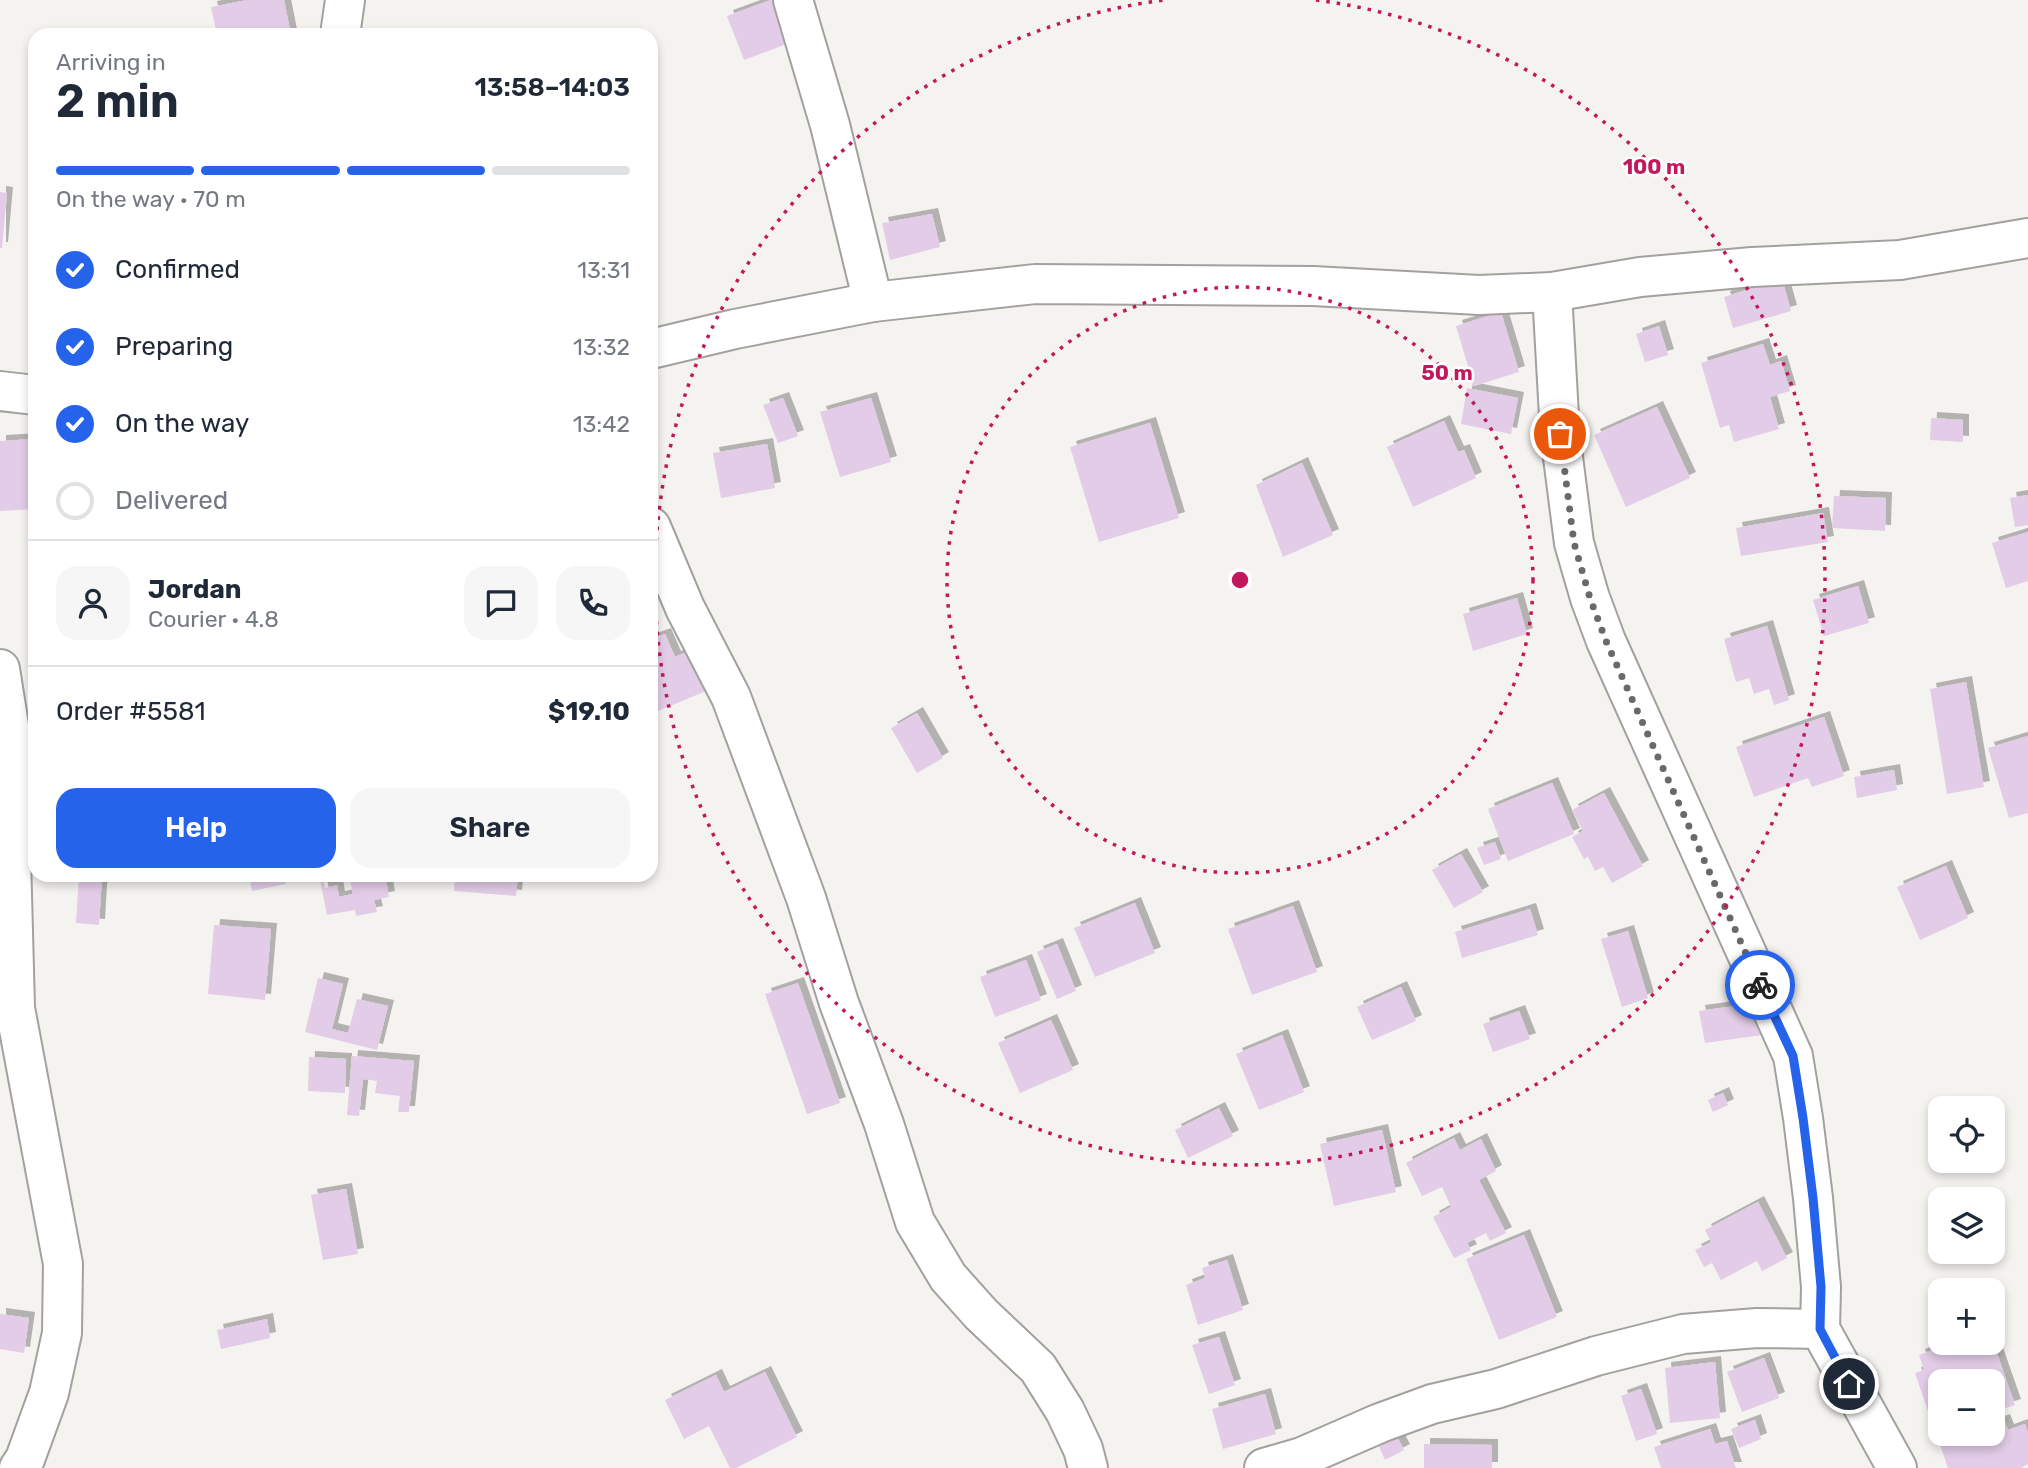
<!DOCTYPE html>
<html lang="en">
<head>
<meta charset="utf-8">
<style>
  :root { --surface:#fff; --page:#f6f6f7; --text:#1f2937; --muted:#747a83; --line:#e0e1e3; --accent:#2563eb }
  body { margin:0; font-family:Rubik,sans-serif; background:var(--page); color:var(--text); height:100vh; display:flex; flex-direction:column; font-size:26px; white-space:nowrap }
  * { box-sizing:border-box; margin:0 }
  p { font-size:23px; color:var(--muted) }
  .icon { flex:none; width:38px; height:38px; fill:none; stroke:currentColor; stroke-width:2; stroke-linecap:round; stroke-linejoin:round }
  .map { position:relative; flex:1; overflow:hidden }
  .sheet { position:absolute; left:28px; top:28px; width:630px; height:854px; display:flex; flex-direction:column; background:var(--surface); border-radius:21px; box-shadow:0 4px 10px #0003 }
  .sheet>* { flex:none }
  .buttons { position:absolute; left:1928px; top:1096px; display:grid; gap:14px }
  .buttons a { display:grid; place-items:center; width:77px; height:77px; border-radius:14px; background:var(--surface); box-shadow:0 4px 10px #0003; font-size:35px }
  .pin { position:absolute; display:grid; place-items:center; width:60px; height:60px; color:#fff; margin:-30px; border:4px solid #fff; border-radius:50%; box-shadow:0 2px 7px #0007 }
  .courier { position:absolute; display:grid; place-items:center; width:70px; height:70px; margin:-35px; border:5px solid #2563eb; border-radius:50%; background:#fff; color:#222; box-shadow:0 2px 9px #0007 }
  .headline em { font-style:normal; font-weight:600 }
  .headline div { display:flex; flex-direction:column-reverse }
  .headline { display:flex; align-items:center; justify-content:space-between; height:119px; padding:0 28px }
  h1 { font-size:46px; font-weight:600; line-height:52px }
  .bar { display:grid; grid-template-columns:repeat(4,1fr); gap:10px 7px; align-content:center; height:84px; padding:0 28px }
  .bar i { height:9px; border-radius:5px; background:var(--line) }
  .bar .active { background:var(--accent) }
  .bar p { grid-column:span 4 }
  .line { display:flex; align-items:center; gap:18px; padding:0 28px; border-top:2px solid var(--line) }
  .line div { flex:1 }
  .round { display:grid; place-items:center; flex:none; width:74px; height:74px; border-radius:21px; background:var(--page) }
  ol { padding:0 28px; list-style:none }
  li { display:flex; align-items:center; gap:21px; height:77px }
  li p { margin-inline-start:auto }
  li .icon { padding:7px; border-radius:50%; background:var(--accent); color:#fff; stroke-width:4 }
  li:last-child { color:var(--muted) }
  li i { width:38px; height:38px; border:4px solid var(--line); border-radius:50% }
  .primary-button { display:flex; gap:14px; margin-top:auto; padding:14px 28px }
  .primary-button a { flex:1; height:80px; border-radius:21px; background:var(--accent); color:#fff; font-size:28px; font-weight:600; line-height:80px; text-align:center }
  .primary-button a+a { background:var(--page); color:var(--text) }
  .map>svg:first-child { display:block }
  .building { fill:#e2cce7; filter:url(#shadow) }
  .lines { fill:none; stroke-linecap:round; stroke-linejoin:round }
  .street-casing { stroke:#a3a19e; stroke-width:42 }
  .street { stroke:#fff; stroke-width:38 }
  .done { stroke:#6a6967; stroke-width:7; stroke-dasharray:0 12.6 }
  .route { stroke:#2563eb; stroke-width:9 }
  .ring { fill:none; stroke:#c2185b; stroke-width:3.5; stroke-dasharray:3.5 7 }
  .centre { fill:#c2185b; stroke:#fff; stroke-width:3.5 }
  .ring-label { font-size:21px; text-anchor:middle; font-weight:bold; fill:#c2185b; stroke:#fff; stroke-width:5; stroke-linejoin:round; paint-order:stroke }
</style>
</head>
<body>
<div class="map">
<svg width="2028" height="1468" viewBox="0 0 2028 1468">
  <defs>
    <filter id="shadow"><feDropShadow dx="6" dy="-6" stdDeviation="0" flood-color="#0004"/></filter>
  </defs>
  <rect width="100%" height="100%" fill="#f5f3f0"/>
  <g class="building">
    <polygon points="248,0 284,0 291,35 217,35 211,7"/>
    <polygon points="771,0 776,0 792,42 744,60 727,16"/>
    <polygon points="0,192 7,193 2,248 0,248"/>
    <polygon points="932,214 940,247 890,260 882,223"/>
    <polygon points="1782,279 1791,311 1733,328 1724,297"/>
    <polygon points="1501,312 1519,372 1474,386 1456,326"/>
    <polygon points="1659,326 1668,355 1645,362 1636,334"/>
    <polygon points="1763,344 1770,365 1781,361 1790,391 1770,397 1779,429 1734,442 1729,425 1720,428 1701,363"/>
    <polygon points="1467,388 1518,398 1511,434 1461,424"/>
    <polygon points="783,398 798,436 778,443 763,405"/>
    <polygon points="871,398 891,462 840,477 820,412"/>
    <polygon points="1657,407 1690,478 1626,507 1594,435"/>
    <polygon points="1931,418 1963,420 1963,442 1930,440"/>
    <polygon points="1444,421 1458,452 1464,450 1476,478 1413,507 1387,447"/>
    <polygon points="1150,423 1179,518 1099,542 1070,447"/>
    <polygon points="35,439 35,509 0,511 0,441"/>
    <polygon points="767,444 775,488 721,498 713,453"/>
    <polygon points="1302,463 1333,535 1283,557 1256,485"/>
    <polygon points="2028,495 2028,525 2015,527 2010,498"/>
    <polygon points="1834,496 1886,498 1885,531 1832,528"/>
    <polygon points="1823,513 1828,542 1741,556 1736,528"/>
    <polygon points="2028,532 2028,581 2006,588 1992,543"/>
    <polygon points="1858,586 1869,623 1824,636 1813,600"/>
    <polygon points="1517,598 1527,634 1473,651 1463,614"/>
    <polygon points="1767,626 1789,700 1774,705 1769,689 1754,694 1749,678 1736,682 1724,639"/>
    <polygon points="665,634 675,657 689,651 706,691 651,714 651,639"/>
    <polygon points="1966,682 1984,787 1947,794 1930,689"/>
    <polygon points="917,713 943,758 917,773 891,728"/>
    <polygon points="1824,717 1844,776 1812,787 1808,778 1754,797 1736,747"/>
    <polygon points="2028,736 2028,813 2009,818 1988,748"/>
    <polygon points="1894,770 1897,790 1857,798 1854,777"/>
    <polygon points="1552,783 1574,834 1508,861 1488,809"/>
    <polygon points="1604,793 1643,866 1612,883 1603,867 1595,871 1588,857 1584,859 1572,837 1583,831 1572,810"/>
    <polygon points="1495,842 1501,859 1484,865 1477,848"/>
    <polygon points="1461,854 1483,892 1454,908 1432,870"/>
    <polygon points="1946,866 1968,918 1920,940 1897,887"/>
    <polygon points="79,875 102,875 99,925 76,923"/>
    <polygon points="271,875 284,875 286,884 252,891 250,881 272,877"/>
    <polygon points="319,875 338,875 323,879 325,888 337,885 339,897 353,894 349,875 385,875 389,897 374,900 377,912 356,916 355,910 327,915"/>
    <polygon points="455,875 518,875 516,896 454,891"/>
    <polygon points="1135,903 1155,953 1095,977 1074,928"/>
    <polygon points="1293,906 1317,972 1252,995 1228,929"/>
    <polygon points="1530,909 1538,935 1462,958 1455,932"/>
    <polygon points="214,925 271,929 265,1000 208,994"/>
    <polygon points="1628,931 1648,998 1622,1007 1601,939"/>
    <polygon points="1057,944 1076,991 1057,999 1037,952"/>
    <polygon points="1026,960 1041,1000 995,1017 980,977"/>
    <polygon points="318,978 343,984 332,1029 348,1033 357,999 388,1006 377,1050 305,1032"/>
    <polygon points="798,983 840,1103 807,1114 765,994"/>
    <polygon points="1401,987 1416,1021 1372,1040 1357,1007"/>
    <polygon points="1757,1003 1762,1035 1705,1043 1699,1011"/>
    <polygon points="1519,1011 1530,1039 1493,1052 1483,1024"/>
    <polygon points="1051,1020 1073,1070 1020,1093 998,1043"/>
    <polygon points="1282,1035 1304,1092 1259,1110 1236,1054"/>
    <polygon points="352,1056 414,1061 409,1112 398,1112 400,1096 375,1093 377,1081 363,1079 359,1116 347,1115"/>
    <polygon points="309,1057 346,1059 345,1093 308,1091"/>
    <polygon points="1723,1093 1728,1105 1713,1112 1708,1100"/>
    <polygon points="1219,1108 1233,1136 1188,1158 1175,1130"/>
    <polygon points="1382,1130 1396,1192 1334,1206 1320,1144"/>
    <polygon points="1454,1138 1460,1150 1481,1139 1496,1171 1479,1180 1506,1233 1490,1241 1486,1233 1467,1243 1471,1250 1454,1258 1433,1217 1451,1207 1442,1187 1422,1196 1406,1163"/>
    <polygon points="346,1189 358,1254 323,1260 311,1195"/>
    <polygon points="1758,1202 1787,1258 1762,1271 1757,1261 1721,1280 1712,1263 1704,1267 1695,1250 1711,1242 1705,1230"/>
    <polygon points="1524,1235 1557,1317 1499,1340 1466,1259"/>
    <polygon points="1227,1260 1243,1310 1198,1325 1186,1285 1205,1278 1202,1268"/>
    <polygon points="0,1314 29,1318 24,1353 0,1349"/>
    <polygon points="267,1319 270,1338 221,1349 217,1330"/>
    <polygon points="1219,1337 1235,1385 1209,1394 1192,1345"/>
    <polygon points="1955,1342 1960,1352 1993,1342 2015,1405 1993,1412 1993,1381 1941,1381 1941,1416 1931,1420 1915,1373 1924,1370 1919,1355"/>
    <polygon points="1764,1358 1779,1398 1742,1412 1727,1372"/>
    <polygon points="1715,1362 1720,1418 1670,1423 1665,1368"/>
    <polygon points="765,1372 797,1437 736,1468 730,1468 709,1426 684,1439 665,1400 716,1375 724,1392"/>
    <polygon points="1641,1389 1657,1434 1636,1441 1621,1396"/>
    <polygon points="1265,1394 1276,1434 1223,1449 1212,1409"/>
    <polygon points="1755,1420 1761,1439 1739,1448 1731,1429"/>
    <polygon points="2004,1420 2008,1430 2025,1424 2028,1433 2028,1464 2021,1468 1948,1468 1939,1442 1965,1433 1993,1433 1993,1424"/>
    <polygon points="1710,1429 1715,1444 1727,1441 1736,1468 1661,1468 1654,1447"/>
    <polygon points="1394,1431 1404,1450 1385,1460 1376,1440"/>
    <polygon points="1424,1444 1492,1445 1492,1468 1424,1468"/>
  </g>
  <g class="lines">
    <defs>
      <g id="street">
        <polyline points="793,0 830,125 873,302"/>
        <polyline points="340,35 345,0"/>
        <polyline points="1552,292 1560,434 1574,543 1590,598 1606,641 1793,1056 1803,1118 1813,1198 1821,1287 1820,1329 1897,1468"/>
        <polyline points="651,349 735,329 873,302 1035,284 1313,286 1479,295 1552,292 1640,277 1752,267 1900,260 2028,238"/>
        <polyline points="0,391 35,395"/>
        <polyline points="651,527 685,608 731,697 806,898 839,1003 884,1124 915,1222 948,1277 981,1314 1038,1368 1065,1411 1083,1449 1088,1468"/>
        <polyline points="0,669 10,732 10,818 15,1008 63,1264 62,1333 49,1393 25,1459 19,1468"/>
        <polyline points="1264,1468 1302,1457 1380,1423 1432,1404 1496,1389 1596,1356 1683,1334 1757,1328 1820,1329"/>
      </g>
    </defs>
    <use href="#street" class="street-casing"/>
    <use href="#street" class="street"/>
  </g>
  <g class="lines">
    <polyline class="done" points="1560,434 1574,543 1590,598 1606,641 1760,985"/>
    <polyline class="route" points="1760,985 1793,1056 1803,1118 1813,1198 1821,1287 1820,1329 1849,1384"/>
  </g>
  <g class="ring">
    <circle cx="1240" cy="580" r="293"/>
    <path d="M1316 0A585 585 0 1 1 1164 0"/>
  </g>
  <circle cx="1240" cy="580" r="10" class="centre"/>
  <g class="ring-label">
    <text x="1654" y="174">100 m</text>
    <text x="1447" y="380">50 m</text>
  </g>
</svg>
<div class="buttons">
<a><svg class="icon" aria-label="locate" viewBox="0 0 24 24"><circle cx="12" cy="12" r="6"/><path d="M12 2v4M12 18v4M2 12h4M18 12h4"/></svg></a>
<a><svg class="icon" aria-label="layers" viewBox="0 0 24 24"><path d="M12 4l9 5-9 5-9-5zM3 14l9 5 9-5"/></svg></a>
<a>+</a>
<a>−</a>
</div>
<div class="pin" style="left:1560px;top:434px;background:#ea580c"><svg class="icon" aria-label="bag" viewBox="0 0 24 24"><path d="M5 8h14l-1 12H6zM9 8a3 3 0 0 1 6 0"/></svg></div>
<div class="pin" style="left:1849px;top:1384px;background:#1f2937"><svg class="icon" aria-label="home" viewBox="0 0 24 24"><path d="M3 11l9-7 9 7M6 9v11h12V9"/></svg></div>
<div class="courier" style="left:1760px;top:985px"><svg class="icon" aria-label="bike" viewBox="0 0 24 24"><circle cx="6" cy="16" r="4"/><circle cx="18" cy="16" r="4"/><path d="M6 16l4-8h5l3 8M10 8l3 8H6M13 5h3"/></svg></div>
<section class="sheet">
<div class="headline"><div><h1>2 min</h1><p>Arriving in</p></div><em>13:58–14:03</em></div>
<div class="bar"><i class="active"></i><i class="active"></i><i class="active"></i><i></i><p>On the way · 70 m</p></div>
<ol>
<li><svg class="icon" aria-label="check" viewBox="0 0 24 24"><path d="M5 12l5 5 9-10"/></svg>Confirmed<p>13:31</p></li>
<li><svg class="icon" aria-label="check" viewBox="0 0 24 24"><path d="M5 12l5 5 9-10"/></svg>Preparing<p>13:32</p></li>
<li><svg class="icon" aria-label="check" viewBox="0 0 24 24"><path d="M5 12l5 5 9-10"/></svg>On the way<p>13:42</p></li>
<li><i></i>Delivered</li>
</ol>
<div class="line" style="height:126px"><a class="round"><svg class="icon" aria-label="person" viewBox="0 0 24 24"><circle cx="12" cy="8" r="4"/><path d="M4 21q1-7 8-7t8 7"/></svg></a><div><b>Jordan</b><p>Courier · 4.8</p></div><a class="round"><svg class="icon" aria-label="chat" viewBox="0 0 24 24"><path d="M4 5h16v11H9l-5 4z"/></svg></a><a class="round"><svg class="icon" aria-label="phone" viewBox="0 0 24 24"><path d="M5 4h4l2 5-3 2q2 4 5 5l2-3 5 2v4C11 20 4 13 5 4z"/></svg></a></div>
<div class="line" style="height:91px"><div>Order #5581</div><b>$19.10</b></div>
<div class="primary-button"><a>Help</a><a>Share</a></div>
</section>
</div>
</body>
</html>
